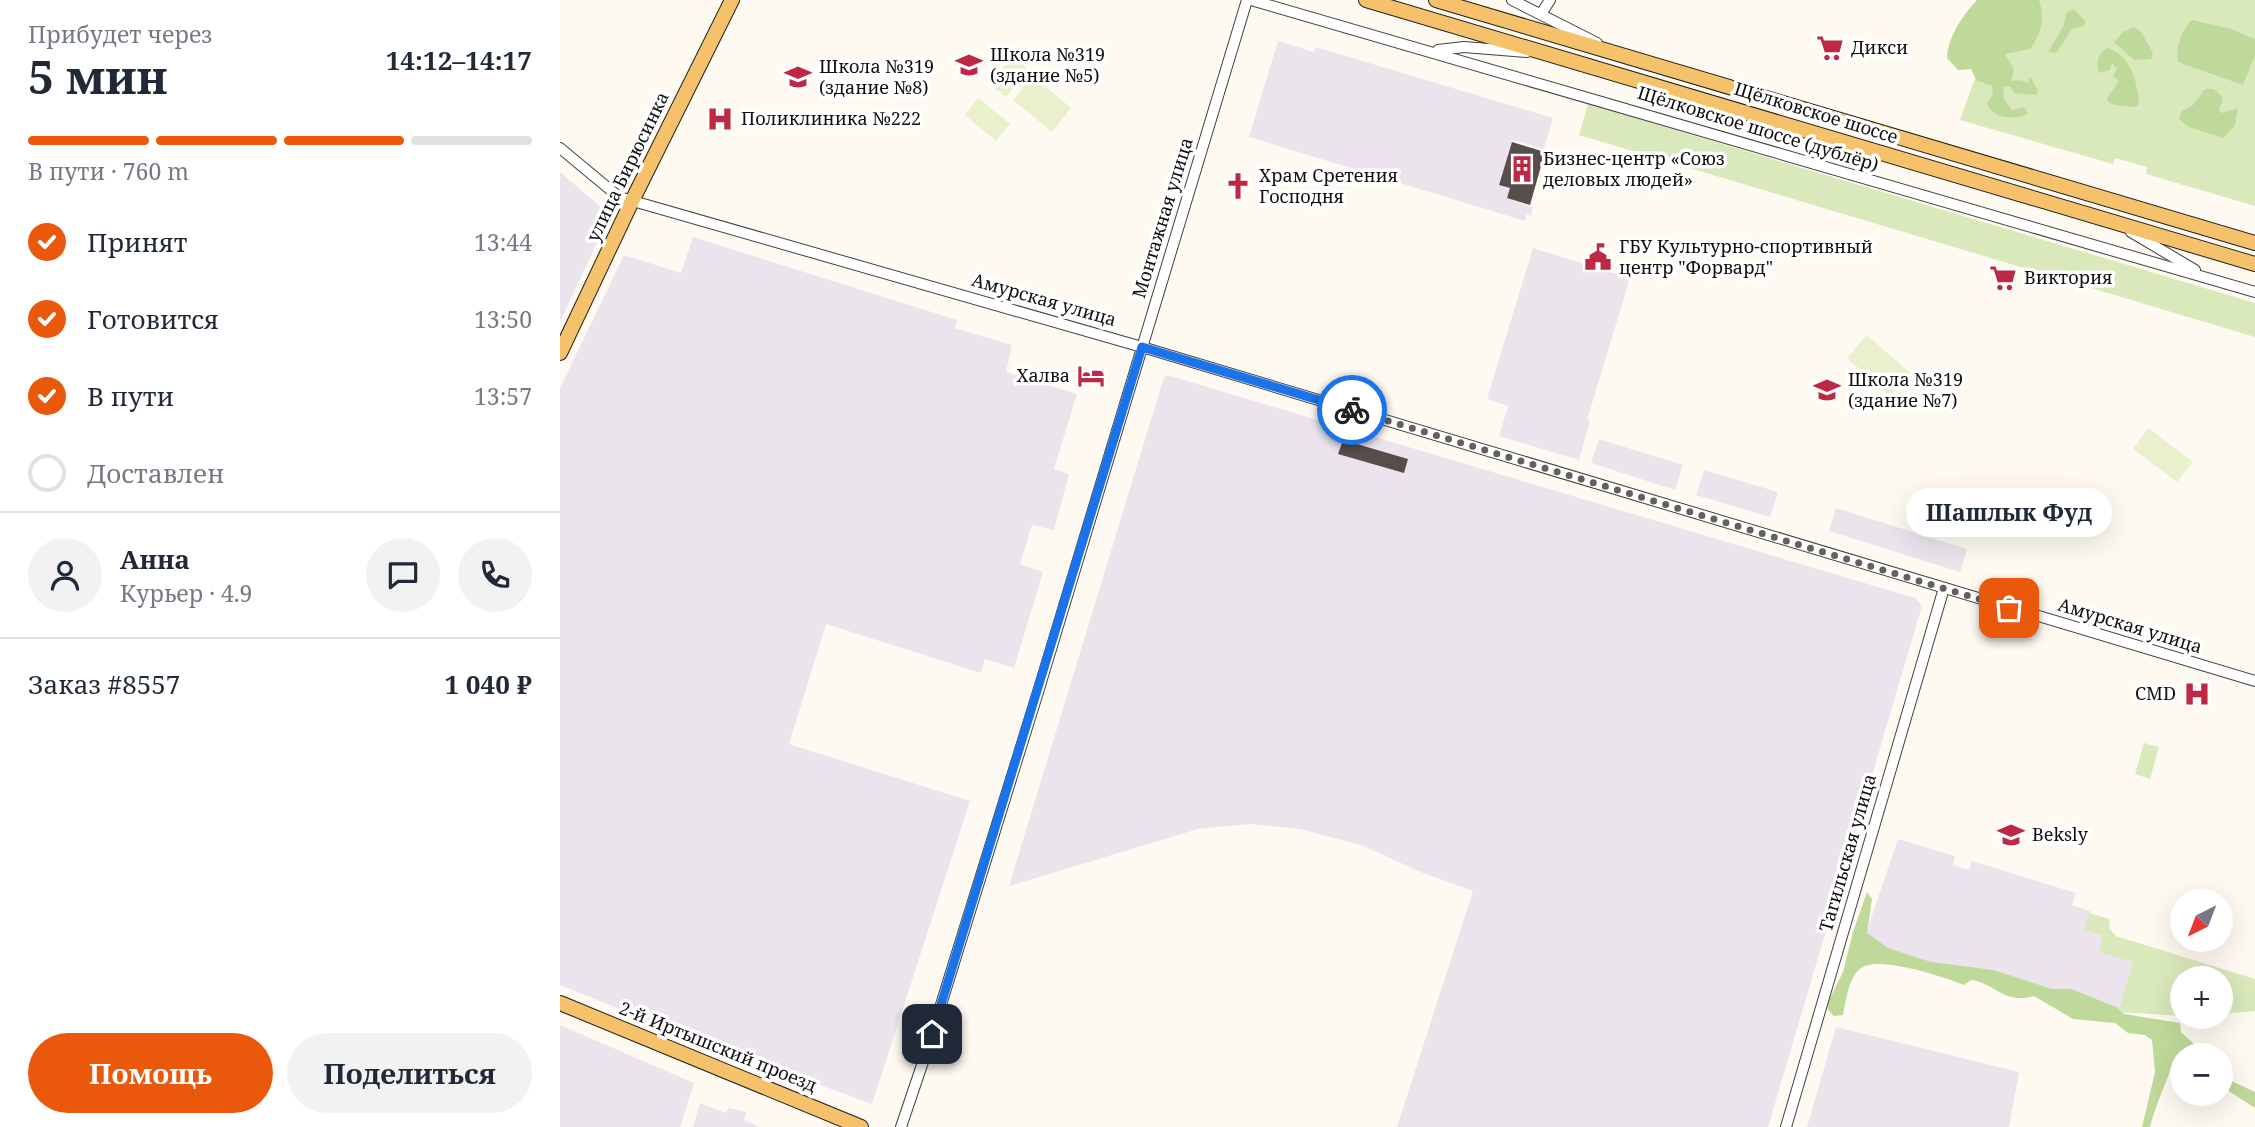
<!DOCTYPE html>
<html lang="ru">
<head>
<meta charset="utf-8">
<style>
  :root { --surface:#fff; --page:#f2f2f3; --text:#1f2937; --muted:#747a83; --line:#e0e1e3; --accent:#ea580c }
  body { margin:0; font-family:"Noto Serif",serif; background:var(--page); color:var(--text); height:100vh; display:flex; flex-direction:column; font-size:26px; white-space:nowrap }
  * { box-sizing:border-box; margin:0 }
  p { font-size:23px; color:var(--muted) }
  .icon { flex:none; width:38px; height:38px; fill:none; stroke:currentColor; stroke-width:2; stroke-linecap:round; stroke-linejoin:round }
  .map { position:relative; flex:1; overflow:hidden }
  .drawer { display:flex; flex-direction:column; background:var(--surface); width:560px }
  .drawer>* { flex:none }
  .needle { width:46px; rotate:222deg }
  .tools { position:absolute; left:1610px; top:889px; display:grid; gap:14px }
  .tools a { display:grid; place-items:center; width:63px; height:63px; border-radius:50%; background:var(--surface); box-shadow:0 7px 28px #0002; font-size:35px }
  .pin { position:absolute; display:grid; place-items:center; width:60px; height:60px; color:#fff; margin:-30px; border-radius:14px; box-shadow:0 4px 10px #0006 }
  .courier { position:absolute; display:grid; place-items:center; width:70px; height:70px; margin:-35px; border:5px solid #1a73e8; border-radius:50%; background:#fff; color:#222; box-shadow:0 2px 9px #0007 }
  .bubble { position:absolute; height:49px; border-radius:24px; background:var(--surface); box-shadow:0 7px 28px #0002; font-size:23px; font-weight:700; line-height:49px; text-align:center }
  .headline em { font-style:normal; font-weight:700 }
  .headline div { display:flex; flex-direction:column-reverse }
  .headline { display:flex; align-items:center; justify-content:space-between; height:119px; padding:0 28px }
  h1 { font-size:46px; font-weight:700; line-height:52px }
  .bar { display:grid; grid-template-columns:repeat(4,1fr); gap:10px 7px; align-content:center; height:84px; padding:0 28px }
  .bar i { height:9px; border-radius:5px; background:var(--line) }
  .bar .on { background:var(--accent) }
  .bar p { grid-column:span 4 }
  .line { display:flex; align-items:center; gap:18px; padding:0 28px; border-top:2px solid var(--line) }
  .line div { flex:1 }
  .round { display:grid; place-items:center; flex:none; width:74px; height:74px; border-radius:37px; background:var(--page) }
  ol { padding:0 28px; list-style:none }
  li { display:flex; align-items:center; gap:21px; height:77px }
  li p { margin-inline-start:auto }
  li .icon { padding:7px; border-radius:50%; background:var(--accent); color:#fff; stroke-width:4 }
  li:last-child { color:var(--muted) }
  li i { width:38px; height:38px; border:4px solid var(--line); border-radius:50% }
  .primary-button { display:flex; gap:14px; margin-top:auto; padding:14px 28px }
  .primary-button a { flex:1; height:80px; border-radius:42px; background:var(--accent); color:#fff; font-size:28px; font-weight:700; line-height:80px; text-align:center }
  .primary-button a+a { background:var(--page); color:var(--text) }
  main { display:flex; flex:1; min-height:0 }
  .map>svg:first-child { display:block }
  .industrial { fill:#ebe4ed }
  .green { fill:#d9e9bb }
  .forest { fill:#bfd99a }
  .pitch { fill:#e9f0cc }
  .building { fill:#574e4b }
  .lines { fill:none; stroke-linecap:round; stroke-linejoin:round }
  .minor-casing { stroke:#424242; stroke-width:12 }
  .major-casing { stroke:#202020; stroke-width:16 }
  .minor { stroke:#fff; stroke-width:10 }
  .major { stroke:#f5c16a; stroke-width:14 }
  .done { stroke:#63615e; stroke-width:7; stroke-dasharray:0 12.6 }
  .route { stroke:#1a73e8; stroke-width:9 }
  .labels { text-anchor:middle; stroke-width:7; stroke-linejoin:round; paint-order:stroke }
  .poi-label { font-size:18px; fill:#0f0f0f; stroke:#fff; text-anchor:start }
  .street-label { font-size:18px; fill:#0f0f0f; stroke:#fff }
</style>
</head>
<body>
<main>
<section class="drawer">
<div class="headline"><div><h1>5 мин</h1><p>Прибудет через</p></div><em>14:12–14:17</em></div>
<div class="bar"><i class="on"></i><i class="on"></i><i class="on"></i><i></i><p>В пути · 760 m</p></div>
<ol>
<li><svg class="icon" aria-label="check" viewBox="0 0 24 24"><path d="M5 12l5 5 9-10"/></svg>Принят<p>13:44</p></li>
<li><svg class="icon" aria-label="check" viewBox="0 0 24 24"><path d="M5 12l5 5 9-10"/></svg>Готовится<p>13:50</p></li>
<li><svg class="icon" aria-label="check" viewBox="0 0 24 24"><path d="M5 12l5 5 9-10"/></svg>В пути<p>13:57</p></li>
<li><i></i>Доставлен</li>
</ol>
<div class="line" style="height:126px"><a class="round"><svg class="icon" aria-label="person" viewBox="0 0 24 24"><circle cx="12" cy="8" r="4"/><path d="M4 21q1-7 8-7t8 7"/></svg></a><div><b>Анна</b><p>Курьер · 4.9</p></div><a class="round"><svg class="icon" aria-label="chat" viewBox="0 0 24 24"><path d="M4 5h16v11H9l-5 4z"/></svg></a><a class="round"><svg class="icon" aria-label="phone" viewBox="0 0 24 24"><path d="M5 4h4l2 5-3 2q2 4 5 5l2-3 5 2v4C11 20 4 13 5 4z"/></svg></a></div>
<div class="line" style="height:91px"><div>Заказ #8557</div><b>1 040 ₽</b></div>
<div class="primary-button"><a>Помощь</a><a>Поделиться</a></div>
</section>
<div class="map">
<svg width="1695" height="1127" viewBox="0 0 1695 1127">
  <rect width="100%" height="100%" fill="#fffaf1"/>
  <g class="industrial">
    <polygon points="718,41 754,52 756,47 993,118 984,149 953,140 939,185 950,188 947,198 973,207 971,216 967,214 965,221 689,137"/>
    <polygon points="0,172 50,215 0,322"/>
    <polygon points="133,237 397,320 395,328 452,345 446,372 517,394 494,469 509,474 494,530 472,525 460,564 483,572 454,668 425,659 421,673 266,624 229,744 410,801 312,1104 126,1036 0,985 0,388 64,255 121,273"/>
    <polygon points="973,248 1070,278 1027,420 1030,421 1019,460 939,436 948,406 927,399"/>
    <polygon points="607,375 1355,598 1362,606 1208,1127 837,1127 913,891 863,873 801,845 740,829 690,824 638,829 449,886 604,377"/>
    <polygon points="1039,439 1123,465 1115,490 1031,463"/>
    <polygon points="1144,470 1218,492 1210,517 1136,495"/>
    <polygon points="1276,508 1407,549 1400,572 1269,531"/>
    <polygon points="1338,839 1395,856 1393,865 1409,870 1412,861 1516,893 1512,905 1530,911 1524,930 1544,936 1573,962 1558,1012 1300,951"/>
    <polygon points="0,1025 134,1083 120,1127 0,1127"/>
    <polygon points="1276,1027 1459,1072 1449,1127 1247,1127"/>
    <polygon points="140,1103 166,1113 168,1108 186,1112 184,1120 200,1127 133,1127"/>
  </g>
  <g class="green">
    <polygon points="1456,0 1695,0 1695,206 1586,174 1587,167 1555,158 1553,164 1400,120 1423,56"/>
    <polygon points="1028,104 1695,303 1695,337 1019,135"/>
    <polygon points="1584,743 1599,747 1590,779 1575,774"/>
    <polygon points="1529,913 1549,919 1550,929 1556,936 1695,979 1695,1011 1661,1014 1661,978 1622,978 1622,1016 1558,1012 1573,962 1539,952 1543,936 1524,930"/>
  </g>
  <g class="forest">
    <path d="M1417,0H1479C1485,19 1482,33 1470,49L1445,54L1454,69L1451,81L1460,80L1468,83L1470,76L1478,91L1476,95L1454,93L1450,86L1443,87L1444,99L1452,110L1464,107L1468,114C1454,120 1434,119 1427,104L1433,94L1432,86L1416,80L1411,69L1398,70L1387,58C1388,36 1403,15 1417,0Z"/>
    <polygon points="1514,9 1526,22 1524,26 1512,29 1496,53 1488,52 1504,25 1506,13"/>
    <path d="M1632,20L1671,29L1695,39V55L1683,85L1618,62C1615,49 1622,29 1632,20Z"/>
    <polygon points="1574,27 1581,32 1593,53 1591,59 1574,60 1554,42 1563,32"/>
    <path d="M1547,48C1572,56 1577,81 1579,104L1575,107C1569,107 1552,105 1548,102L1547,98L1559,81L1553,76L1557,69L1552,63L1550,70L1539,73C1536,63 1537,54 1547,48Z"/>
    <polygon points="1645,89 1654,89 1663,98 1659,110 1662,113 1678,108 1675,126 1663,138 1629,127 1619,119 1622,111 1633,105"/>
    <path d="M1307,892L1312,899L1307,933L1328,948L1371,962L1433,970L1492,989H1511L1556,1007L1564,1014L1620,1023L1621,1032L1646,1055H1622V1060L1617,1057L1614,1059C1607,1082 1596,1103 1590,1127H1582L1595,1072L1592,1040L1585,1035L1568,1033L1555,1023L1513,1019L1474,996C1444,1005 1435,983 1411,980L1404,985C1384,977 1316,954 1300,969C1288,979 1286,1001 1283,1015L1274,1016L1268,1010V1002L1283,972L1293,932Z"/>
    <polygon points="1661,1071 1669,1080 1695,1092 1695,1108 1661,1086"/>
  </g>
  <g class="pitch">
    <polygon points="452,57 469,70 446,97 430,84"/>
    <polygon points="473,76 511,108 492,132 453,100"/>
    <polygon points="418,98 450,124 436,141 405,115"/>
    <polygon points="1307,335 1350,373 1330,396 1287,358"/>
    <polygon points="1588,428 1633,462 1617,482 1573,449"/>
  </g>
  <g class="building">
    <polygon points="952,142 985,152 970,205 947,198 950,188 939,185"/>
    <polygon points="783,440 848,459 844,473 778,454"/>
  </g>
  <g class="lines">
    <defs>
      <g id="minor">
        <polyline points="691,0 1695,292"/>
        <polyline points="952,0 1037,43"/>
        <polyline points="981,14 990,0"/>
        <polyline points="878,50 904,47 967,52"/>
        <polyline points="0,148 59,197 582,347 1695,681"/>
        <polyline points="1571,232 1635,270"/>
        <polyline points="341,1127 366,1053 479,689 687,0"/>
        <polyline points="1226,1127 1384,588"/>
      </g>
      <g id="major">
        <polyline points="806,0 1695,264"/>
        <polyline points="876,0 1695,243"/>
        <polyline points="0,353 72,201 172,0"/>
        <polyline points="0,1003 301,1127"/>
      </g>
    </defs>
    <use href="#minor" class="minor-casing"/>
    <use href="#major" class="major-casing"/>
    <use href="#minor" class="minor"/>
    <use href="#major" class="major"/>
  </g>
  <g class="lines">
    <polyline class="done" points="792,410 1449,608"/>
    <polyline class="route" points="372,1034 582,347 792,410"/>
  </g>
  <defs>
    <symbol id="supermarket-bare" viewBox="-9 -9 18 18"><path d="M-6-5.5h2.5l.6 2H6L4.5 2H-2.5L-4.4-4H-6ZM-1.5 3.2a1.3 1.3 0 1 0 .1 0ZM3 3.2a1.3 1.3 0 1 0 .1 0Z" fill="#bd2944" stroke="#fff" stroke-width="2.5" paint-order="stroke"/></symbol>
    <symbol id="school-bare" viewBox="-9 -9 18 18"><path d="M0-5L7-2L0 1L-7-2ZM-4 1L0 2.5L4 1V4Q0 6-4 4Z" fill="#bd2944" stroke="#fff" stroke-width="2.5" paint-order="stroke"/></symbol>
    <symbol id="hospital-bare" viewBox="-9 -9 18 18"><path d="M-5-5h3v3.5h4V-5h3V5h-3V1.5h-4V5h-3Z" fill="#bd2944" stroke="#fff" stroke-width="2.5" paint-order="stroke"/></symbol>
    <symbol id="building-bare" viewBox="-9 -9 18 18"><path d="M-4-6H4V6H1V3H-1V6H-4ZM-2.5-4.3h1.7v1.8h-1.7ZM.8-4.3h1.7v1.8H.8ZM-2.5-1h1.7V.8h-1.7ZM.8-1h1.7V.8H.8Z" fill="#bd2944" stroke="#fff" stroke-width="2.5" paint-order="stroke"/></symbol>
    <symbol id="church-bare" viewBox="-9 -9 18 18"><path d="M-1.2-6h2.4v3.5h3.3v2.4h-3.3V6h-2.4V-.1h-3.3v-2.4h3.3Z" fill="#bd2944" stroke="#fff" stroke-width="2.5" paint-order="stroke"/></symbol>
    <symbol id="civic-bare" viewBox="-9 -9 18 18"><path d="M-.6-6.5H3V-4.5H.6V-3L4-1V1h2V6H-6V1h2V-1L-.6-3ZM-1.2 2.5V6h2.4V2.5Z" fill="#bd2944" stroke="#fff" stroke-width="2.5" paint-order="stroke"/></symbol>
    <symbol id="hotel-bare" viewBox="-9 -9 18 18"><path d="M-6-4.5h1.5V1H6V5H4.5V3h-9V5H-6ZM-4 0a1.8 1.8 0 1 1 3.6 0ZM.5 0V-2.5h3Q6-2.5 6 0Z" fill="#bd2944" stroke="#fff" stroke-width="2.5" paint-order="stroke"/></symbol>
  </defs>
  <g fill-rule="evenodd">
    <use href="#supermarket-bare" x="1251" y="29" width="38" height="38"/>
    <use href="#school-bare" x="390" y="46" width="38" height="38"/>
    <use href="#school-bare" x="219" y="58" width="38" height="38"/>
    <use href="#hospital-bare" x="141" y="100" width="38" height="38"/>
    <use href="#building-bare" x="943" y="150" width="38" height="38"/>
    <use href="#church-bare" x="659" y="167" width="38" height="38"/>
    <use href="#civic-bare" x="1019" y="238" width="38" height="38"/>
    <use href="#supermarket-bare" x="1424" y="259" width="38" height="38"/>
    <use href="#hotel-bare" x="512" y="357" width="38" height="38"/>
    <use href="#school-bare" x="1248" y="371" width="38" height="38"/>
    <use href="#hospital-bare" x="1618" y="675" width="38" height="38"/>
    <use href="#school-bare" x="1432" y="816" width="38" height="38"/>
  </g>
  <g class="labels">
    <g class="poi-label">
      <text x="1291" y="54">Дикси</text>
      <text x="430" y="61">Школа №319<tspan x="430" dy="21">(здание №5)</tspan></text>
      <text x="259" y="73">Школа №319<tspan x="259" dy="21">(здание №8)</tspan></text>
      <text x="181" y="125">Поликлиника №222</text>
      <text x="983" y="165">Бизнес-центр «Союз<tspan x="983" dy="21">деловых людей»</tspan></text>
      <text x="699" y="182">Храм Сретения<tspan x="699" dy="21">Господня</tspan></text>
      <text x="1059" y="253">ГБУ Культурно-спортивный<tspan x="1059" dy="21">центр "Форвард"</tspan></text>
      <text x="1464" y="284">Виктория</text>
      <text x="510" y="382" text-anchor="end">Халва</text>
      <text x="1288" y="386">Школа №319<tspan x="1288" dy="21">(здание №7)</tspan></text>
      <text x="1616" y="700" text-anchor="end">CMD</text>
      <text x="1472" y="841">Beksly</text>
    </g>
    <g class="street-label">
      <text transform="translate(1256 113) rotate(17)" y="6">Щёлковское шоссе</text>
      <text transform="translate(1198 129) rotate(17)" y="6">Щёлковское шоссе (дублёр)</text>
      <text transform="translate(68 167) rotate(-64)" y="6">улица Бирюсинка</text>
      <text transform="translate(603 218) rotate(-73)" y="6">Монтажная улица</text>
      <text transform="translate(484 300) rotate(16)" y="6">Амурская улица</text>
      <text transform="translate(1570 626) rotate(17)" y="6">Амурская улица</text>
      <text transform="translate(1288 853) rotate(-74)" y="6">Тагильская улица</text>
      <text transform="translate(158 1047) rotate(22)" y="6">2-й Иртышский проезд</text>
    </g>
  </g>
</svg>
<div class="tools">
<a><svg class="needle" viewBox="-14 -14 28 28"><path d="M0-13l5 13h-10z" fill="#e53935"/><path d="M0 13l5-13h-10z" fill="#747a83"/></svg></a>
<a>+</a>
<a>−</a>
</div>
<div class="pin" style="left:1449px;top:608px;background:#ea580c"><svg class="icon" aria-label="bag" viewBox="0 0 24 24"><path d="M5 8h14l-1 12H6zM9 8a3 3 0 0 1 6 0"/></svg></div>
<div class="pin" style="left:372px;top:1034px;background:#1f2937"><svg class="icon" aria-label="home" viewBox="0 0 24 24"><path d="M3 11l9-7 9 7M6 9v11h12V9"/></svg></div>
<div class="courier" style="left:792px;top:410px"><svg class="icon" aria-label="bike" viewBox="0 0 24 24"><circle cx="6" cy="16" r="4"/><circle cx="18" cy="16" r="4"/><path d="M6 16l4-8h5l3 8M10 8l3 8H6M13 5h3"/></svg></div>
<div class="bubble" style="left:1346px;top:488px;width:206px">Шашлык Фуд</div>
</div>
</main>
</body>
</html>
